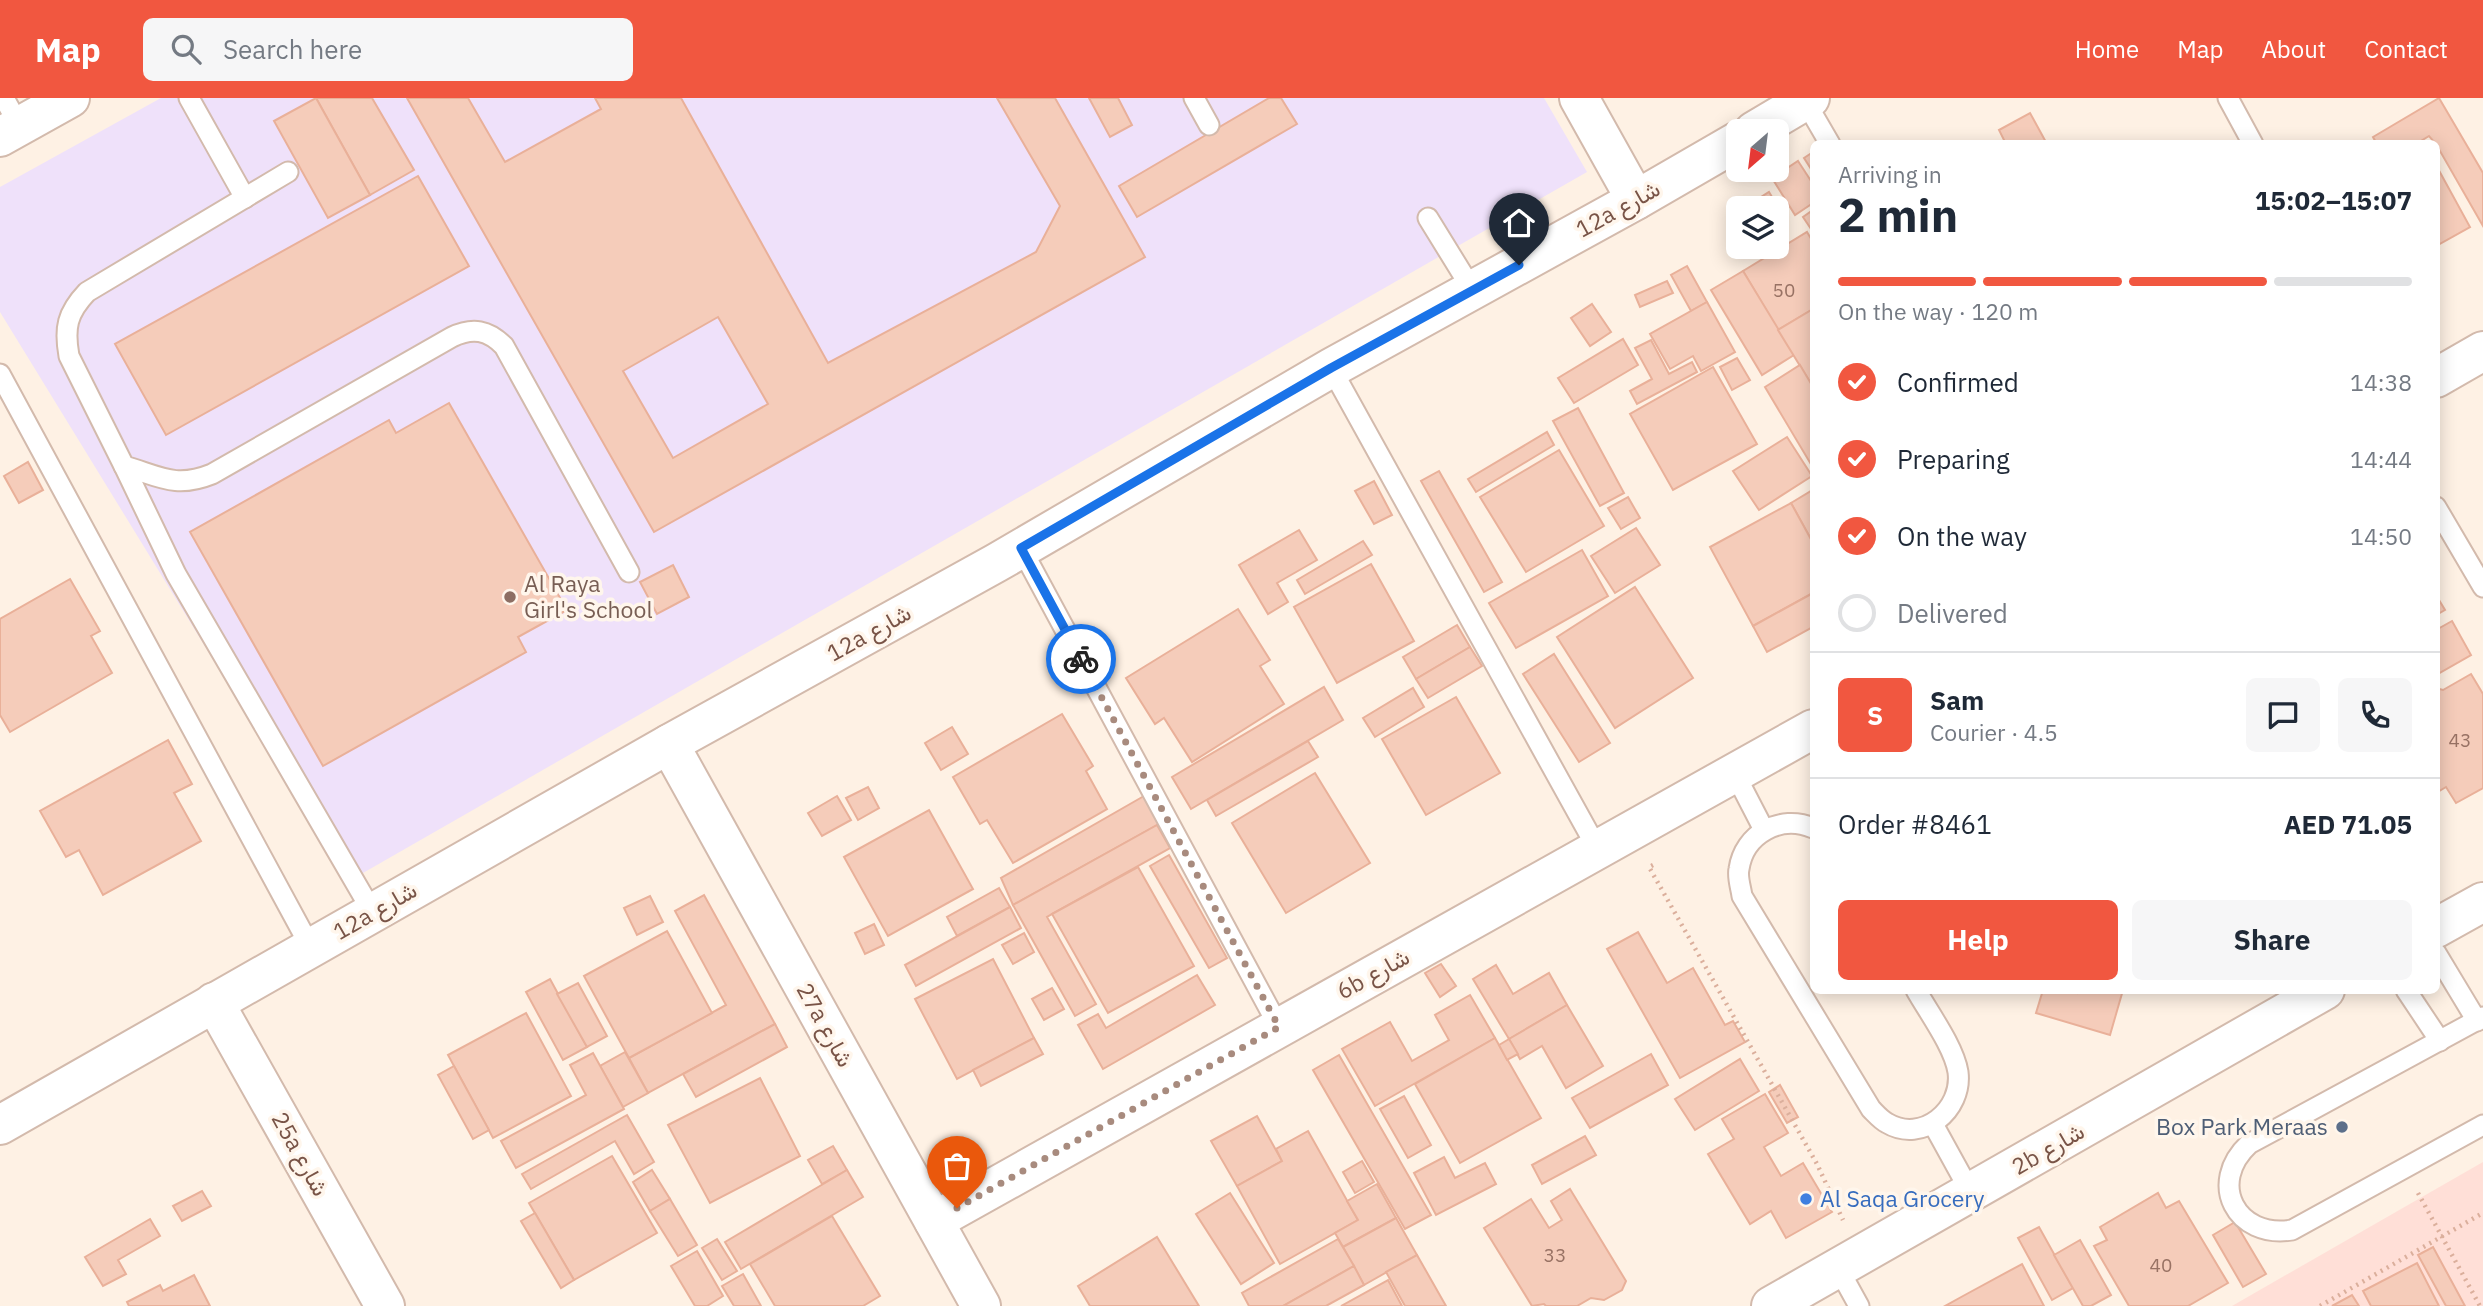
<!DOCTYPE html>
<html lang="en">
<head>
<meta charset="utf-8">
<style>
  :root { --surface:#fff; --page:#f6f6f7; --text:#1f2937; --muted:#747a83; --line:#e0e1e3; --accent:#f15740 }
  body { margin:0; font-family:"IBM Plex Sans",Vazirmatn,sans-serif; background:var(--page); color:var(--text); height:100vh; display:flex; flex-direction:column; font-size:26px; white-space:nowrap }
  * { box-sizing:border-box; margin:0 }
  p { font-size:23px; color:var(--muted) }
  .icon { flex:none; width:38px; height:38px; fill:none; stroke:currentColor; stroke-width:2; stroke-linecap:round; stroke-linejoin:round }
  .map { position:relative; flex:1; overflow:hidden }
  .panel { position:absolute; left:1810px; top:42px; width:630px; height:854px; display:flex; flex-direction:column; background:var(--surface); border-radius:10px; box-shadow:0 4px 18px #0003 }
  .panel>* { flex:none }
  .needle { width:46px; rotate:208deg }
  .buttons { position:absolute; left:1726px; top:21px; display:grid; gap:14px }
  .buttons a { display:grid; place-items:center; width:63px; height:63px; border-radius:10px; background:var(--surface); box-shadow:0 4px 18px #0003; font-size:35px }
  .pin { position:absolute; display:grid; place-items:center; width:60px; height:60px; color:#fff; margin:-72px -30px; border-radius:50% 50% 50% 0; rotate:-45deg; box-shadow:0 0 7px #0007 }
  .pin .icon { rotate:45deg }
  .courier { position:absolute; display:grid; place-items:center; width:70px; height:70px; margin:-35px; border:5px solid #1a73e8; border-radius:50%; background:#fff; color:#222; box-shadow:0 2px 9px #0007 }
  .summary em { font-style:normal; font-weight:700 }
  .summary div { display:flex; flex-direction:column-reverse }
  .summary { display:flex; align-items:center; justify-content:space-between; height:119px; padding:0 28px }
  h1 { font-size:46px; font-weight:700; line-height:52px }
  .bar { display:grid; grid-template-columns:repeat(4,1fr); gap:10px 7px; align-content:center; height:84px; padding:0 28px }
  .bar i { height:9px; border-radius:5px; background:var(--line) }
  .bar .on { background:var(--accent) }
  .bar p { grid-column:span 4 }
  .line { display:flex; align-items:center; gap:18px; padding:0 28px; border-top:2px solid var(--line) }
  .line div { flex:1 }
  .round { display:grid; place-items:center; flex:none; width:74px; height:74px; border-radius:10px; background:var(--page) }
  ol { padding:0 28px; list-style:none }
  li { display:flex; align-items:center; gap:21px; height:77px }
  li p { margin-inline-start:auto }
  li .icon { padding:7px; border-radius:50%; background:var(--accent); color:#fff; stroke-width:4 }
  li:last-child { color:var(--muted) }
  li i { width:38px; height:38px; border:4px solid var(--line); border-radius:50% }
  .cta { display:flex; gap:14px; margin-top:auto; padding:14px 28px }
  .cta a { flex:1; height:80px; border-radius:10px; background:var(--accent); color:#fff; font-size:28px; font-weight:700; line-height:80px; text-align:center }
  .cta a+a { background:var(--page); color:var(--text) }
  header { display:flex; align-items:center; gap:42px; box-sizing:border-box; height:98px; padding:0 35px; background:var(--accent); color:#fff }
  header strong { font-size:33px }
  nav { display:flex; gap:38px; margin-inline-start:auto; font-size:24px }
  .search { width:490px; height:63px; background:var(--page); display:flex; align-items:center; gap:18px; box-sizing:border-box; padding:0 24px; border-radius:10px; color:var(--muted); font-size:26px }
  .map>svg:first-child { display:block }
  .commercial { fill:#ffdfd7 }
  .education { fill:#efe1fa }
  .building { fill:#f5ccba; stroke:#e9b099; stroke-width:2; fill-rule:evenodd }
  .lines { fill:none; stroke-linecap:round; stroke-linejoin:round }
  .service-casing { stroke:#d3baac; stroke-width:23 }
  .minor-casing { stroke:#d3baac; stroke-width:42 }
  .path { stroke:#dbaf9c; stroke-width:4.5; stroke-dasharray:2 5; stroke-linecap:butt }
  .service { stroke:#fff; stroke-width:19 }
  .minor { stroke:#fff; stroke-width:38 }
  .done { stroke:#a88b7e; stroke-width:7; stroke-dasharray:0 12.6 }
  .route { stroke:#1a73e8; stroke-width:9 }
  .education-dot { fill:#8d6e63; stroke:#fff6ec; stroke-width:2.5 }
  .service-dot { fill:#5c6f8a; stroke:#fff6ec; stroke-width:2.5 }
  .shop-dot { fill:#3f7fe0; stroke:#fff6ec; stroke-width:2.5 }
  .labels { text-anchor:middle; stroke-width:7; stroke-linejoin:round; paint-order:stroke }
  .number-label { font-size:19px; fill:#987264 }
  .street-label { font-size:23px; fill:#795447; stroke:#fff6ec }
  .education-label { font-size:23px; fill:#785e54; stroke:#fff6ec; text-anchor:start }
  .service-label { font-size:23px; fill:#4e5e75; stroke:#fff6ec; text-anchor:end }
  .shop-label { font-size:23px; fill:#366cbe; stroke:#fff6ec; text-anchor:start }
</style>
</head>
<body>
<header>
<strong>Map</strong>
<div class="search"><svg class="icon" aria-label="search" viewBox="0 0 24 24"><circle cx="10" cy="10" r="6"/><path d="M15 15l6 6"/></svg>Search here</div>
<nav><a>Home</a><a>Map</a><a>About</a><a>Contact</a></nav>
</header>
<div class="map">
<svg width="2483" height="1208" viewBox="0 0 2483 1208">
  <rect width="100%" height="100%" fill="#fef1e4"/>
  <polygon class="commercial" points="2483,1064 2483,1208 2232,1208"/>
  <polygon class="education" points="161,0 1544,0 1587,74 349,783 0,214 0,89"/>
  <g class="building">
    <polygon points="316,0 372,0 414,72 370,97"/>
    <polygon points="316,0 370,97 328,120 274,23"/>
    <path d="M407,0H468L505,64L601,11L595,0H681L828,265L1036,154L1060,108L997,0H1055L1145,159L654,434ZM718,219L768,306L673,360L623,273Z"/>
    <polygon points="1089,0 1118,0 1132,27 1110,39"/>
    <polygon points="1269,0 1281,0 1297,26 1137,119 1119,88"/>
    <polygon points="2439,0 2483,75 2483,128 2436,46 2429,38 2416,46 2377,46 2373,39"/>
    <polygon points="2030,15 2047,46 2006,46 1999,32"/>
    <polygon points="1813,54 1813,74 1804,60"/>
    <polygon points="1798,63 1813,86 1813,105 1795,117 1772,80"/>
    <polygon points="2436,67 2470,129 2436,148"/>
    <polygon points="418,78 469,168 166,337 115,246"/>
    <polygon points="1769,94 1786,122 1776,128 1776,110 1753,110 1750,106"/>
    <polygon points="1813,112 1813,134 1803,119"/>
    <polygon points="1807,134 1813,144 1813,211 1778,232 1743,173"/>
    <polygon points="1687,168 1707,204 1691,213 1671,177"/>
    <polygon points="1743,173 1794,257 1762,277 1711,192"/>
    <polygon points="1667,183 1673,195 1640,209 1635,197"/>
    <polygon points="1707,204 1735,254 1701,273 1693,258 1670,271 1650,236"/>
    <polygon points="1592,206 1611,234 1590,248 1571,220"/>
    <polygon points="1813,211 1813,289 1778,232"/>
    <polygon points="1623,241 1638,267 1574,305 1558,280"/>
    <polygon points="1651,242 1669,276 1692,264 1697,274 1637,306 1630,293 1652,281 1635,250"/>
    <polygon points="1737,260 1750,282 1732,292 1720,269"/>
    <polygon points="1800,267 1813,289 1812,368 1765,289"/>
    <polygon points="1713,269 1757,346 1673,392 1630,316"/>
    <polygon points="449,305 567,512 518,539 526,554 323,668 190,434 389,322 396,335"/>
    <polygon points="1578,310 1624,395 1600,408 1553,323"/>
    <polygon points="1547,334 1554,347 1476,394 1468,381"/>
    <polygon points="1787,339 1812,378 1759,412 1733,373"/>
    <polygon points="1559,352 1604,428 1526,474 1480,399"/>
    <polygon points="28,364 43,392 19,405 4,378"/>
    <polygon points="1439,373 1502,484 1484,494 1421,383"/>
    <polygon points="1374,383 1392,417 1374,426 1355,393"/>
    <polygon points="1811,393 1813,397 1813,445 1791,405"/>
    <polygon points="1628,399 1640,420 1621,431 1608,410"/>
    <polygon points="1791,405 1813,445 1813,495 1753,528 1710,449"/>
    <polygon points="1636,430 1660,467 1615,495 1591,458"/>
    <polygon points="1299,432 1317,462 1277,485 1288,504 1268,516 1239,467"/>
    <polygon points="1363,443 1372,457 1305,496 1297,482"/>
    <polygon points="1582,452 1608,498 1516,550 1489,505"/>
    <polygon points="1371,466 1414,543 1337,585 1294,509"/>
    <polygon points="673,467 689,499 657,516 640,484"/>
    <polygon points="70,481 100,533 91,538 112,575 10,634 0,617 0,521"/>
    <polygon points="1635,489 1693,580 1615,630 1557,539"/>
    <polygon points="1813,495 1813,529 1767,554 1753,528"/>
    <polygon points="2436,497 2445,512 2436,517"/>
    <polygon points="1238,511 1270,562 1260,568 1284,606 1192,664 1164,620 1155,626 1126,580"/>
    <polygon points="2452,523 2471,557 2436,577 2436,532"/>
    <polygon points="1457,527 1470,549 1416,581 1403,559"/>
    <polygon points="1470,549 1482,568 1428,600 1416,581"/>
    <polygon points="1554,556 1610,645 1579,664 1523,576"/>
    <polygon points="2471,576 2483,596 2483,690 2456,705 2446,689 2436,695 2436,590 2443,592"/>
    <polygon points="1324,589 1343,622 1191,711 1172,679"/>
    <polygon points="1413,590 1424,609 1375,639 1363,620"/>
    <polygon points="1456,599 1500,675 1426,717 1382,641"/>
    <polygon points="1062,616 1093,668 1086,673 1107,711 1013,765 987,722 980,726 953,679"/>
    <polygon points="952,629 968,656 941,672 925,645"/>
    <polygon points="168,642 192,686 174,695 201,743 103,797 79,752 66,759 40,713"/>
    <polygon points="1308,643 1318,659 1216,718 1207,702"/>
    <polygon points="1315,675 1370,765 1286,815 1232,725"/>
    <polygon points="868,689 879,710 858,722 846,700"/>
    <polygon points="837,698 851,722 822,738 808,715"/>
    <polygon points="1144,698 1160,724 1157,727 1013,807 1001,780"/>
    <polygon points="929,712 973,791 888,838 844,759"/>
    <polygon points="1157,727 1170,750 1047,819 1096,906 1075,918 1013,807"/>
    <polygon points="1169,757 1227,860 1209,870 1150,768"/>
    <polygon points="1138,769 1194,868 1108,915 1052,816"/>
    <polygon points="999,790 1010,809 957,838 947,819"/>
    <polygon points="704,797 775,926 648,995 629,960 726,907 675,813"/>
    <polygon points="650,798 663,824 637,837 624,810"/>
    <polygon points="1010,809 1021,830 916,888 905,867"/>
    <polygon points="874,826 884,847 865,856 855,835"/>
    <polygon points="667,833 712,915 629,960 584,878"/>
    <polygon points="1638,834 1667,885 1693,870 1725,927 1733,923 1745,944 1680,980 1607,851"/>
    <polygon points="1024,835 1034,854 1013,866 1002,847"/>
    <polygon points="993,861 1034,940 957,981 915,901"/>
    <polygon points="1441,866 1456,888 1440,899 1425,875"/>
    <polygon points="1496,867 1513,896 1549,875 1567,907 1509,941 1473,881"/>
    <polygon points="1197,877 1215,907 1103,971 1078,927 1098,916 1106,930"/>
    <polygon points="550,881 587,949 563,962 526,894"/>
    <polygon points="578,885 607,938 587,949 557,896"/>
    <polygon points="1052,890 1064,911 1044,922 1032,901"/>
    <polygon points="2043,892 2067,892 2077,895 2078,892 2123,892 2110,937 2036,915"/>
    <polygon points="1470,897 1495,940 1375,1008 1342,951 1390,924 1412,963 1449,942 1435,917"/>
    <polygon points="1567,907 1603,968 1566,990 1542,948 1520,961 1509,941"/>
    <polygon points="526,915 571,998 493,1040 448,957"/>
    <polygon points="775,926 787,949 696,999 683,976"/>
    <polygon points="1034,940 1043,956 981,988 973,972"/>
    <polygon points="1495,940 1541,1020 1460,1065 1415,986"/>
    <polygon points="1509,941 1518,956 1507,962 1499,947"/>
    <polygon points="625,954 648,995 623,1009 600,968"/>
    <polygon points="593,955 624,1011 516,1070 501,1043 586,997 570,967"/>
    <polygon points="1651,956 1668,987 1590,1030 1572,1000"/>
    <polygon points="1339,957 1431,1117 1405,1131 1313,972"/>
    <polygon points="1740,961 1759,993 1695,1032 1675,1001"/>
    <polygon points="454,968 489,1032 473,1041 438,977"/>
    <polygon points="760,980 800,1058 710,1105 668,1027"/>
    <polygon points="1780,987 1798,1019 1787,1025 1769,994"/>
    <polygon points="1765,996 1788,1035 1764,1049 1781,1078 1803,1065 1832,1114 1786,1140 1771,1113 1750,1126 1708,1056 1734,1041 1722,1021"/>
    <polygon points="1404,998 1431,1047 1408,1060 1380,1011"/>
    <polygon points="627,1017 654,1064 634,1076 615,1043 531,1091 522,1076"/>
    <polygon points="1257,1018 1282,1063 1237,1088 1211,1043"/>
    <polygon points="1308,1033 1358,1122 1280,1166 1237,1088 1282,1063 1276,1051"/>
    <polygon points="1585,1038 1596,1057 1542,1086 1532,1067"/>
    <polygon points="833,1048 847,1072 822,1086 808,1062"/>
    <polygon points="612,1058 657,1135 574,1182 529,1105"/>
    <polygon points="1444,1059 1455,1080 1485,1065 1496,1086 1436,1117 1414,1075"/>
    <polygon points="1362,1063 1374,1084 1355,1095 1343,1074"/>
    <polygon points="652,1072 670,1101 650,1113 633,1084"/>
    <polygon points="847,1072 863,1099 741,1171 725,1144"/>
    <polygon points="1377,1086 1396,1120 1343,1149 1335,1135 1358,1122 1347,1103"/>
    <polygon points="1570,1091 1626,1183 1622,1192 1604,1202 1591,1200 1577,1208 1546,1208 1544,1206 1532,1208 1484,1130 1531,1101 1549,1130 1562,1122 1551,1103"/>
    <polygon points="202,1093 211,1108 182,1123 173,1108"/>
    <polygon points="1230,1095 1274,1165 1241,1186 1196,1116"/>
    <polygon points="2158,1095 2166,1110 2179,1103 2228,1185 2188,1208 2129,1208 2094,1148 2107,1142 2100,1129"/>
    <polygon points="670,1101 697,1147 678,1158 650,1113"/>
    <polygon points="535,1115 574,1182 561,1190 521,1123"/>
    <polygon points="832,1118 880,1198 863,1208 775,1208 750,1166"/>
    <polygon points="1396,1120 1417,1157 1364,1187 1343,1149"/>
    <polygon points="150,1121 160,1138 118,1162 126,1176 103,1188 85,1159"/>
    <polygon points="2235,1124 2266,1176 2243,1189 2213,1137"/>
    <polygon points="2039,1129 2073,1190 2052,1202 2018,1140"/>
    <polygon points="1157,1139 1199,1208 1090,1208 1078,1188"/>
    <polygon points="717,1141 737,1173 722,1182 702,1150"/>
    <polygon points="1338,1141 1354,1168 1283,1208 1249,1208 1242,1195"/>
    <polygon points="2080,1142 2111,1197 2091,1208 2083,1208 2054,1157"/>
    <polygon points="2433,1149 2465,1208 2446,1208 2418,1157"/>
    <polygon points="697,1153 723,1198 707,1208 695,1208 671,1168"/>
    <polygon points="1417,1157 1446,1208 1405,1208 1386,1174"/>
    <polygon points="2417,1165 2439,1208 2371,1208 2363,1193"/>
    <polygon points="2022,1166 2044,1208 1945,1208 1963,1198"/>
    <polygon points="1354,1168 1364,1187 1326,1208 1283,1208"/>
    <polygon points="743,1176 761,1208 734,1208 722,1188"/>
    <polygon points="194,1177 210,1208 129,1208 127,1204 160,1187 163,1193"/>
    <polygon points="1388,1182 1402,1208 1341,1208"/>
    <polygon points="2352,1197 2359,1208 2332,1208"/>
  </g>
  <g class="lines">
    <defs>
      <g id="service">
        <polyline points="4,0 20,29"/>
        <polyline points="189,0 245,100"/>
        <polyline points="1194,0 1209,27"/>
        <polyline points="2228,0 2253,46"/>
        <polyline points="1805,3 1830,46"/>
        <path d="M288,74L87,194C67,215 64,230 69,258L124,368C159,378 175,391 212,376L452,239C473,229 488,232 504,248L629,474"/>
        <polyline points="1428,120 1473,193"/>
        <polyline points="1331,270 1597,750"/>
        <polyline points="0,276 311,850"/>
        <polyline points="124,368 176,476 373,815"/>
        <polyline points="2436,409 2483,489"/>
        <polyline points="1021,450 1279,929"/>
        <polyline points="1734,674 1764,732"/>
        <path d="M1813,730C1780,716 1744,736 1739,771C1737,779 1741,790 1742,798L1871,1011C1876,1016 1881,1022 1887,1025C1922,1046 1963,1012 1958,974C1954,949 1929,915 1916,892"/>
        <polyline points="2436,855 2477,923"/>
        <polyline points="2406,892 2440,943"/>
        <path d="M2483,919L2249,1046C2207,1085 2236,1141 2292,1132L2483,1027"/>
        <polyline points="1933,1026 1971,1095"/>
        <polyline points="1838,1170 1859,1208"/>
      </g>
      <g id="minor">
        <polyline points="1579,0 1636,102"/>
        <polyline points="1754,33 1810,0"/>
        <polyline points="0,39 70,0"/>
        <polyline points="2436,280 2483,253"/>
        <polyline points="669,646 981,1208"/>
        <polyline points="2436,830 2483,804"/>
        <polyline points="214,904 385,1208"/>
        <polyline points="0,1027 669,646 996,465 1331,270 1636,102 1738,43"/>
        <polyline points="934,1123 1813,631"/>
        <polyline points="1771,1208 2325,892"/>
      </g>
    </defs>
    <use href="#service" class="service-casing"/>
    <use href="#minor" class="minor-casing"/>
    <g class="path">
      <polyline points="1653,767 1649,769 1817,1066 1843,1122"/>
      <polyline points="2418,1095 2480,1208"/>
      <polyline points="2320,1208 2483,1115"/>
    </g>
    <use href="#service" class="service"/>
    <use href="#minor" class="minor"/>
  </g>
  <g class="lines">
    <polyline class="done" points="957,1110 1279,929 1081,561"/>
    <polyline class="route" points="1081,561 1021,450 1331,270 1519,167"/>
  </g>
  <circle class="education-dot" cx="510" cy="499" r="7"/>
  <circle class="service-dot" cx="2342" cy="1029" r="7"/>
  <circle class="shop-dot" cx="1806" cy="1101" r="7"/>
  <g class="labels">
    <g class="number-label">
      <text x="1784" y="199">50</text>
      <text x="2460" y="649">43</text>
      <text x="1555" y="1164">33</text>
      <text x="2161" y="1174">40</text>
    </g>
    <g class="street-label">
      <text transform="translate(1618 111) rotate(-29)" y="8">12a شارع</text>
      <text transform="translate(869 535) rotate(-29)" y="8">12a شارع</text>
      <text transform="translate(375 813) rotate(-30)" y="8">12a شارع</text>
      <text transform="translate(1373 876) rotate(-29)" y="8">6b شارع</text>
      <text transform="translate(825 927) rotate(61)" y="8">27a شارع</text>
      <text transform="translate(2048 1051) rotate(-30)" y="8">2b شارع</text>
      <text transform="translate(300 1056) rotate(61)" y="8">25a شارع</text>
    </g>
    <g class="education-label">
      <text x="524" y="494">Al Raya<tspan x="524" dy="26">Girl's School</tspan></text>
    </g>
    <g class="service-label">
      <text x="2328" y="1037">Box Park Meraas</text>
    </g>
    <g class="shop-label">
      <text x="1820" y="1109">Al Saqa Grocery</text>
    </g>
  </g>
</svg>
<div class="buttons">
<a><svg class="needle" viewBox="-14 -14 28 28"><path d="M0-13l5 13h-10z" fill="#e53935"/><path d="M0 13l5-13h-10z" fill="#747a83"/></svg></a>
<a><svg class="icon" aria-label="layers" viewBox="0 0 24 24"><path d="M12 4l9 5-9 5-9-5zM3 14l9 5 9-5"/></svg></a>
</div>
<div class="pin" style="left:957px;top:1110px;background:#ea580c"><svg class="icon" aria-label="bag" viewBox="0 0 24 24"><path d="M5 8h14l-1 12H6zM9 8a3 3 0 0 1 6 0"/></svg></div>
<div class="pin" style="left:1519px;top:167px;background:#1f2937"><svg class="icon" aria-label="home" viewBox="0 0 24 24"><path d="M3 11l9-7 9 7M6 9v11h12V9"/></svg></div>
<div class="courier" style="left:1081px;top:561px"><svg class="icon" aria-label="bike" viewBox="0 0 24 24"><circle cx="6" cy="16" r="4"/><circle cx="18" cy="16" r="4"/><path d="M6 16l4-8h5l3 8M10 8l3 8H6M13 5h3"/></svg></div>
<section class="panel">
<div class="summary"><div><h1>2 min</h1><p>Arriving in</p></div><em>15:02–15:07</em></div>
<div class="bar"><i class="on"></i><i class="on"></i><i class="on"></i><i></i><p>On the way · 120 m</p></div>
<ol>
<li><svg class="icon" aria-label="check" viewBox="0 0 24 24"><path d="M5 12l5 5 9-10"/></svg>Confirmed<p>14:38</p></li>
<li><svg class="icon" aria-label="check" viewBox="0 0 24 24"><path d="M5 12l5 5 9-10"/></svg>Preparing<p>14:44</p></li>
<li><svg class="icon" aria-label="check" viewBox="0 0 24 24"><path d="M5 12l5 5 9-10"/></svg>On the way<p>14:50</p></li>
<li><i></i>Delivered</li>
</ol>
<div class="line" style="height:126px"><b class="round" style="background:var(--accent);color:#fff">S</b><div><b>Sam</b><p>Courier · 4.5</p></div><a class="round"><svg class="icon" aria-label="chat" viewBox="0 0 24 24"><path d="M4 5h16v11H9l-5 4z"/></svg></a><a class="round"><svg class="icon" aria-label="phone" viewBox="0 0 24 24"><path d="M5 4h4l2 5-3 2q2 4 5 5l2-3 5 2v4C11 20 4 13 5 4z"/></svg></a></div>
<div class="line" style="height:91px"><div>Order #8461</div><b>AED 71.05</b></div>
<div class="cta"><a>Help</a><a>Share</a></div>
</section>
</div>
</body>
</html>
